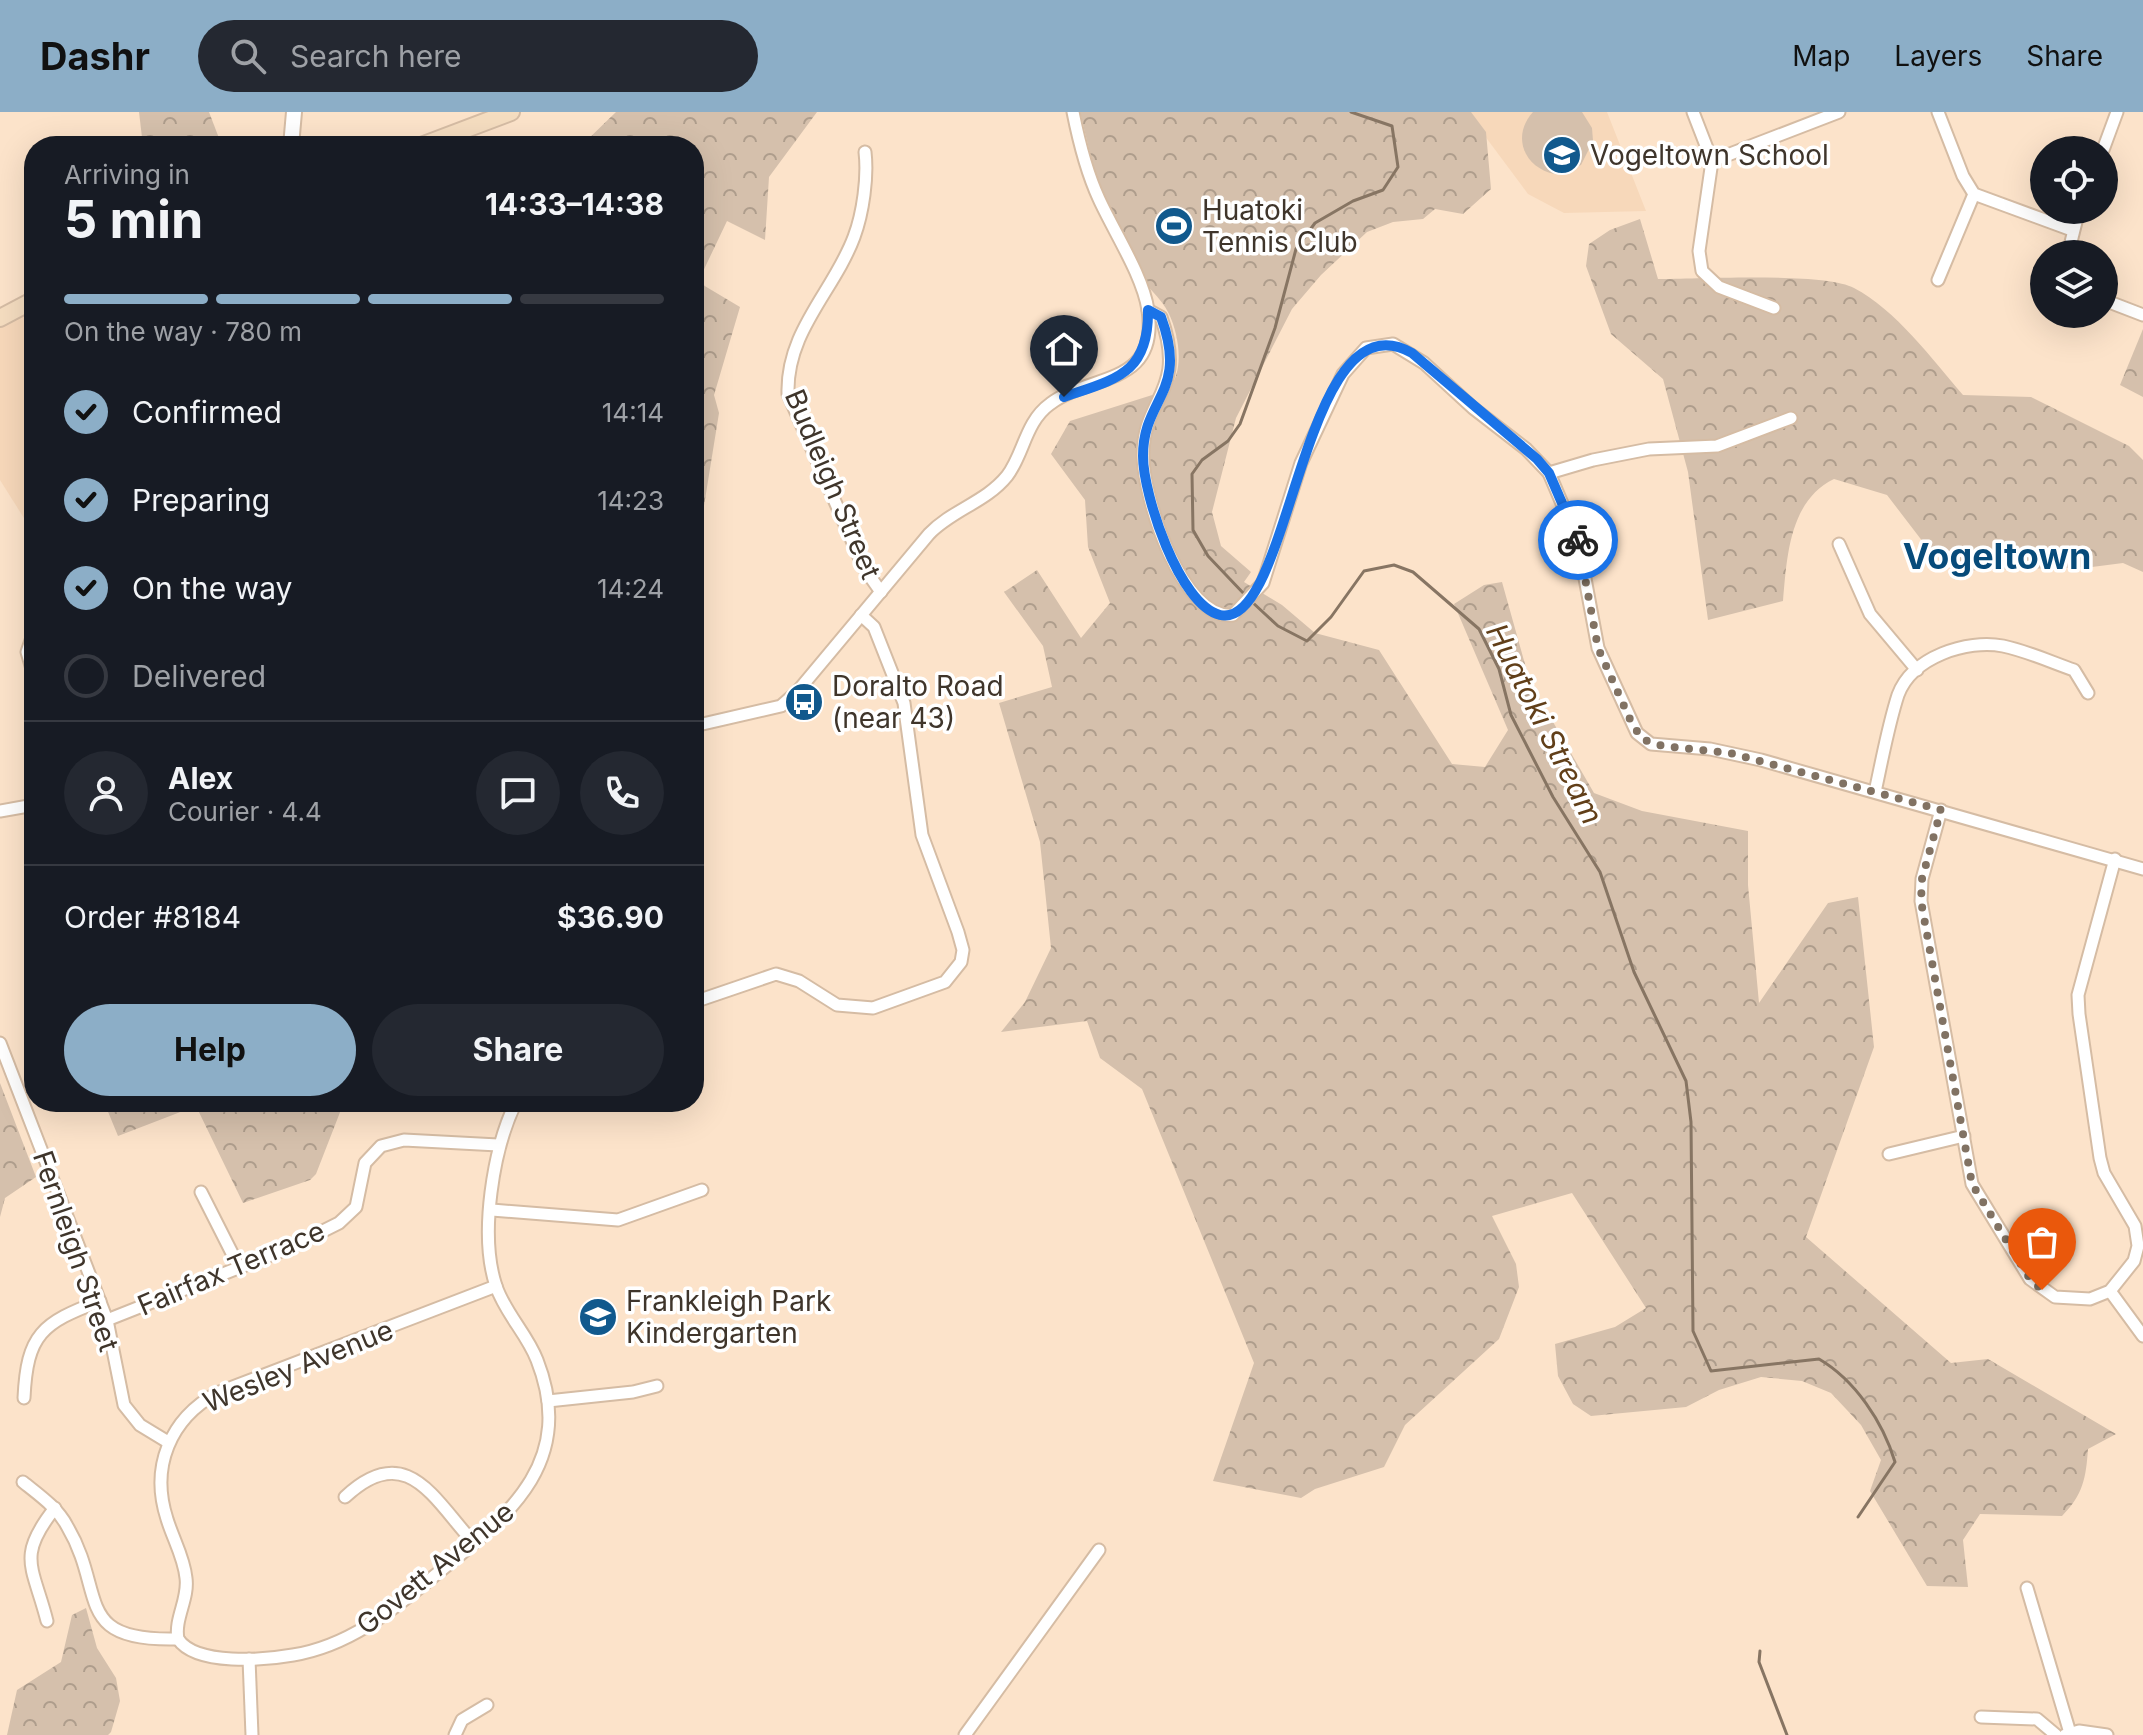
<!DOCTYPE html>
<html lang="en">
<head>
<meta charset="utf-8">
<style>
  :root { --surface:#171b24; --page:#242831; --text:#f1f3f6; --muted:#9ea1a6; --line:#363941; --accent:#8caec7 }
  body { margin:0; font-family:Inter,sans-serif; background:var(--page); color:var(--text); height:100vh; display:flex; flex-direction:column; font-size:30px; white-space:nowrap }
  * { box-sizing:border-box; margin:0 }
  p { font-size:26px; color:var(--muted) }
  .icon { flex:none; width:44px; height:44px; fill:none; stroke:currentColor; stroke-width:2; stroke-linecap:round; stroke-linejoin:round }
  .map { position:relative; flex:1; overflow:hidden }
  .details { position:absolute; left:24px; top:24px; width:680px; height:976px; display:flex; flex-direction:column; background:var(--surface); border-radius:32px; box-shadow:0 8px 32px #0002 }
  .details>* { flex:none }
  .fabs { position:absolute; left:2030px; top:24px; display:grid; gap:16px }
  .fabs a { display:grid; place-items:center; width:88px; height:88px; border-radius:50%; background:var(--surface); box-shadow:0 8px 32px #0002; font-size:40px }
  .pin { position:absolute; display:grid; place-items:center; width:68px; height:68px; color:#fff; margin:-82px -34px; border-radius:50% 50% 50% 0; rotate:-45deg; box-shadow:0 0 8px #0007 }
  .pin .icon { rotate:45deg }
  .courier { position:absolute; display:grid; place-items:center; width:80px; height:80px; margin:-40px; border:6px solid #1a73e8; border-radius:50%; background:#fff; color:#222; box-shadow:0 2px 10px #0007 }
  .overview em { font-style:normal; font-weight:700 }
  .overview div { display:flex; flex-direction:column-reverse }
  .overview { display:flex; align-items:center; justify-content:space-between; height:136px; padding:0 40px }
  h1 { font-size:52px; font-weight:700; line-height:60px }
  .bar { display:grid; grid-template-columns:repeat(4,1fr); gap:12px 8px; align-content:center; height:96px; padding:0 40px }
  .bar i { height:10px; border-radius:6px; background:var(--line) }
  .bar .current { background:var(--accent) }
  .bar p { grid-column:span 4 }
  .line { display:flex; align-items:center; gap:20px; padding:0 40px; border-top:2px solid var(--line) }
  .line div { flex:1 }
  .round { display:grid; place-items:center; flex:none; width:84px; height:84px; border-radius:42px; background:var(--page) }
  ol { padding:0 40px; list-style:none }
  li { display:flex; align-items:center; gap:24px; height:88px }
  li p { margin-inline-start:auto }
  li .icon { padding:8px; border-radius:50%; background:var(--accent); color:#111; stroke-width:4 }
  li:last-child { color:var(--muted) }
  li i { width:44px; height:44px; border:4px solid var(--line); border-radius:50% }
  .action { display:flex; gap:16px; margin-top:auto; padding:16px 40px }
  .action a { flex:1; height:92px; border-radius:48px; background:var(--accent); color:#111; font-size:32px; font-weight:700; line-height:92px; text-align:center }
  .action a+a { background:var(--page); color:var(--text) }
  header { display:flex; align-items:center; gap:48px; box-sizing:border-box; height:112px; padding:0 40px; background:var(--accent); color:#111 }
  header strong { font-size:38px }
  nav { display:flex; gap:44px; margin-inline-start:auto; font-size:28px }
  .search { width:560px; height:72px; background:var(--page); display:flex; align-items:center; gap:20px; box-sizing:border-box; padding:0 28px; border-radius:44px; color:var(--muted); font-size:30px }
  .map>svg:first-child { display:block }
  .built { fill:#f7d8ba }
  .grass { fill:#d5c0ac }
  .forest { fill:url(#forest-crowns) }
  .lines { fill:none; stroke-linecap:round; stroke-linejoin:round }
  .stream { stroke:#877563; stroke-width:3 }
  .minor-casing { stroke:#d5bca4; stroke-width:15 }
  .tertiary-casing { stroke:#d5bca4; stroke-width:18 }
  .secondary-casing { stroke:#d5bca4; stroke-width:20 }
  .minor { stroke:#fff; stroke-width:11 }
  .tertiary { stroke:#fff; stroke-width:14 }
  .secondary { stroke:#f5ddc0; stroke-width:16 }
  .done { stroke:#817263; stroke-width:8; stroke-dasharray:0 14.4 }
  .route { stroke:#1a73e8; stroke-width:10 }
  .labels { text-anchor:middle; stroke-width:7; stroke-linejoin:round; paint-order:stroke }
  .poi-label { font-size:28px; fill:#3f352b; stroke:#fff; text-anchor:start }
  .street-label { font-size:28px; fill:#3f352b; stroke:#fff }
  .water-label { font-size:30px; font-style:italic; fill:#613f19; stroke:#fff }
  .district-label { font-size:36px; font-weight:bold; fill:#074b7a; stroke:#fff }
</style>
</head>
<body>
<header>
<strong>Dashr</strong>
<div class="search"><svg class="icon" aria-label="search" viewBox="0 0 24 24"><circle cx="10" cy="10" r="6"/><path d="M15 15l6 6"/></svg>Search here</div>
<nav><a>Map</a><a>Layers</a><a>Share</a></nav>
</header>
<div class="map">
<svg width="2143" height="1623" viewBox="0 0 2143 1623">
  <defs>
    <pattern id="forest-crowns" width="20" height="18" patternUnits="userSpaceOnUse" patternTransform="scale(2)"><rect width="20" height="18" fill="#d5c0ac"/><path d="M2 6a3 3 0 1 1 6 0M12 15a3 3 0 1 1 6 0" fill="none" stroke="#ae9d8c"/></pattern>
  </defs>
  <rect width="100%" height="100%" fill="#fce3ca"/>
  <g class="built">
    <polygon points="1467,0 1607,0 1646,99 1564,101 1528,82"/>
    <polygon points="34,199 34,422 0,368 0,215"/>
  </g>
  <path class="grass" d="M1533,0H1582L1592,16L1593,29L1581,53L1555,62C1524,56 1511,24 1533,0Z"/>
  <g class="forest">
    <polygon points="139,0 209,0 222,34 143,34"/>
    <polygon points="616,0 817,0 769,65 765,128 727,109 698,170 740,195 714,283 719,301 703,400 694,417 694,34 581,34"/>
    <path d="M1080,0H1471L1486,20L1491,77L1463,102L1435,97L1423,107L1393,110L1367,120L1321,163L1292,197L1236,306L1212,400L1221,434L1251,460L1244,470L1282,493L1315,521L1379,538L1452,652L1485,655L1508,618L1454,492L1484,473L1502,470L1530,570L1594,681L1642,699L1748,719V773L1759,891L1828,791L1858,785L1874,935L1806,1125L1951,1251L1988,1247L2116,1322L2088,1337C2086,1366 2083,1383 2062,1404L1980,1402L1963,1428L1968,1475L1927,1474L1870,1379L1881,1348L1861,1313L1831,1281L1802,1269L1761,1265L1719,1278L1686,1295L1591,1304L1573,1292L1558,1264L1555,1232L1615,1215L1646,1196L1572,1081L1492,1104L1516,1152L1519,1175L1499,1227L1405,1313L1384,1355L1315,1377L1301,1386L1213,1369L1254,1251L1142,977L1100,946L1087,909L1001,920L1025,890L1051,836L1040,730L999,591L1052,575L1043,534L1004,480L1037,458L1081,526L1110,491L1088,435L1085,388L1051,342L1070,309L1168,278C1185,259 1179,223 1169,202C1161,185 1144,173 1135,158C1105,111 1093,53 1080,0Z"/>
    <path d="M1640,107L1658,167C1697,167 1825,160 1854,176C1895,197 1933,248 1963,283L2031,285L2129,334L2143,348V460L2123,451L2092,455L1954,459L1923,430L1887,383L1834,367C1789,389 1787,445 1783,489L1708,508L1688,360L1663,267L1611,222L1586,154L1589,132L1610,118Z"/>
    <polygon points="2143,217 2143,285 2120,273"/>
    <polygon points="0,971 36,1065 5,1086 0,1105"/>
    <polygon points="104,990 344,990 316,1062 310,1068 243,1091 196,994 118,1024"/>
    <polygon points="86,1496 97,1536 116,1566 120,1589 111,1620 108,1623 7,1623 17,1578 61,1550 72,1503"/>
  </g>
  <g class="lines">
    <g class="stream">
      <polyline points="1246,484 1208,444 1193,418 1192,362 1202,348 1228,329 1240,312 1275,216 1296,137 1315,111 1353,89 1383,78 1398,55 1392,14 1351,0"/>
      <path d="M1251,489L1278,514L1307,529L1331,505L1364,459L1394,453L1413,460L1479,517L1499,557L1511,603L1553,685L1600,760L1634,860L1686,969L1691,1010L1693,1219L1711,1259L1819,1247C1855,1268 1883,1310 1895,1350L1858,1405"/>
      <polyline points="1760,1539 1759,1550 1787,1623"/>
    </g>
    <defs>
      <g id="minor">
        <polyline points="1693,0 1712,49 1699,139 1702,159 1719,175 1774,196"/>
        <polyline points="1938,0 1963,64 1974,82 2072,118"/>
        <polyline points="2103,38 2117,0"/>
        <path d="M865,40C868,65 863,101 854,125C834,179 786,219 788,282L864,456L881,480"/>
        <polyline points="1712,49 1839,0"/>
        <polyline points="2068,142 2079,98"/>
        <polyline points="1938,168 1974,82"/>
        <polyline points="2104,188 2143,203"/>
        <path d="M1148,198L1161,205C1188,281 1142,285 1143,345C1144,387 1182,508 1233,503L1263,471L1301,351L1343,262L1366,236L1393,232L1424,251L1473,296L1526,337L1549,361L1578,429L1598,536L1637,621L1651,632L1710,637L1761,648L2143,757"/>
        <polyline points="1549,361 1593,348 1649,337 1717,334 1791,306"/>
        <polyline points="1839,432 1870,502 1917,558"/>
        <polyline points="34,520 27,540 34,564"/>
        <path d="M694,614L781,594L797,580L929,422C952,398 986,390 1007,364C1024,342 1025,310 1050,292C1091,261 1159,275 1148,198C1143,164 1114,120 1099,87C1086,59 1079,30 1073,0"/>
        <path d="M1875,680C1882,648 1888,614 1898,583C1912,545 1967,527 2003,534C2027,539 2051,550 2074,558L2088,581"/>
        <polyline points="1941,698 1922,767 1921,789 1972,1072 2030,1167 2055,1185 2090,1187 2110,1179 2134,1149 2138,1134 2135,1114 2104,1061 2100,1046 2079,902 2078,883 2115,747"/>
        <polyline points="0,699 34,693"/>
        <polyline points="694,890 776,862 799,869 837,893 873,896 945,870 961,850 963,838 958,820 922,723 904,591 874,515 861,503"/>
        <polyline points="0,931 107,1208 124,1293 140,1313 168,1330"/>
        <polyline points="1889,1042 1964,1024"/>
        <polyline points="201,1080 239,1155"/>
        <polyline points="492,1098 618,1108 702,1078"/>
        <polyline points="2110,1179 2143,1224"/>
        <polyline points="107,1208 291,1135 339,1111 356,1095 365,1051 381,1034 404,1028 498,1033"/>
        <path d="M24,1286C27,1222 42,1211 100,1189"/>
        <polyline points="548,1289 633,1280 657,1274"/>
        <path d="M23,1370C39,1383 57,1395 67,1414C107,1481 71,1530 178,1527"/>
        <path d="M345,1385C407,1327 434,1388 474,1431"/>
        <polyline points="2027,1476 2070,1621"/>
        <path d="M47,1509C33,1454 16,1445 55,1396"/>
        <path d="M178,1527C196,1554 265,1548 293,1543C354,1533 398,1493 444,1456C513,1400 576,1347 537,1248C527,1222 505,1201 496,1174C479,1123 493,1037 516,990"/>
        <path d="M178,1527C174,1507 189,1487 186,1466C184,1445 173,1427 167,1407C150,1355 170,1307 217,1281L496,1174"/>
        <polyline points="249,1547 252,1623"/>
        <polyline points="1981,1605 2037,1607 2056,1623"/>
        <polyline points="455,1623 462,1608 487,1593"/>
        <polyline points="965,1623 1099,1438"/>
        <polyline points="2065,1623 2079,1619 2107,1623"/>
      </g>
      <polyline id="tertiary" points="291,34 294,0"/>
      <g id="secondary">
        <polyline points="421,34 511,0"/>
        <polyline points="0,206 34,188"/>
      </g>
    </defs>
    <use href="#minor" class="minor-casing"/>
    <use href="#tertiary" class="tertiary-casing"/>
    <use href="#secondary" class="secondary-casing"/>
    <use href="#minor" class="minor"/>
    <use href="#tertiary" class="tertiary"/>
    <use href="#secondary" class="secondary"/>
  </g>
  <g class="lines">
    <polyline class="done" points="1578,428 1598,536 1633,614 1644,628 1663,634 1730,641 1941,698 1922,767 1921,789 1972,1072 2030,1167 2042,1178"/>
    <path class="route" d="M1064,285C1116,267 1149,262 1148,198L1161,205C1189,281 1143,285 1143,344C1143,382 1179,493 1220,503C1292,520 1301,178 1412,241L1537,347L1549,361L1578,428"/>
  </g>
  <defs>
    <symbol id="school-disc" viewBox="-11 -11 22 22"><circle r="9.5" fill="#11598d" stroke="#fff"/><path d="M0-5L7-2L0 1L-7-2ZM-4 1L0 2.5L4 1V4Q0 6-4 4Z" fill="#fff"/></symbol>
    <symbol id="stadium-disc" viewBox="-11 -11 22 22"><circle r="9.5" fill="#11598d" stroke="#fff"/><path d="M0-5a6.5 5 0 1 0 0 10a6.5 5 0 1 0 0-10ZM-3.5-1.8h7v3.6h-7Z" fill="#fff"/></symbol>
    <symbol id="bus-disc" viewBox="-11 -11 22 22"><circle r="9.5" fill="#11598d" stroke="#fff"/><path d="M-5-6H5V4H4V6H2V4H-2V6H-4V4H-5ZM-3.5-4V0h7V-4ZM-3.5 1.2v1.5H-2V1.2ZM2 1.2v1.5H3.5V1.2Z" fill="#fff"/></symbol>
  </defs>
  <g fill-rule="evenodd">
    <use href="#school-disc" x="1540" y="21" width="44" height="44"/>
    <use href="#stadium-disc" x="1152" y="92" width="44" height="44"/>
    <use href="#bus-disc" x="782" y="568" width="44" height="44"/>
    <use href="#school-disc" x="576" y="1183" width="44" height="44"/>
  </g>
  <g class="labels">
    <g class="poi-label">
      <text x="1590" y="53">Vogeltown School</text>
      <text x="1202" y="108">Huatoki<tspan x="1202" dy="32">Tennis Club</tspan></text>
      <text x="832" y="584">Doralto Road<tspan x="832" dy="32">(near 43)</tspan></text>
      <text x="626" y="1199">Frankleigh Park<tspan x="626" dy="32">Kindergarten</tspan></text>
    </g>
    <g class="street-label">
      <text transform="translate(833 372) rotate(67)" y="10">Budleigh Street</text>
      <text transform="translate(76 1139) rotate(71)" y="10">Fernleigh Street</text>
      <text transform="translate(231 1156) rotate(-23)" y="10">Fairfax Terrace</text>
      <text transform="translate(298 1254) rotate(-22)" y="10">Wesley Avenue</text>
      <text transform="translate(435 1456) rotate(-39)" y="10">Govett Avenue</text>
    </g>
    <g class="water-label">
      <text transform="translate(1544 612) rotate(63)" y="10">Huatoki Stream</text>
    </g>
    <g class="district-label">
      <text x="1997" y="457">Vogeltown</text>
    </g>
  </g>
</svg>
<div class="fabs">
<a><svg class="icon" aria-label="locate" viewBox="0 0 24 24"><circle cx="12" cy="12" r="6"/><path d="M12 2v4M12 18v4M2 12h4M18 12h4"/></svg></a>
<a><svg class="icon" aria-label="layers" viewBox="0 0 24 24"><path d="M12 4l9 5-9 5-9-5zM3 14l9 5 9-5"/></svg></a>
</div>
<div class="pin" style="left:2042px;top:1178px;background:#ea580c"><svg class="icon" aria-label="bag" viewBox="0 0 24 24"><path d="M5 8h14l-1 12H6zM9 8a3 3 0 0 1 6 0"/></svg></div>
<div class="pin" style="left:1064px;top:285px;background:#1f2937"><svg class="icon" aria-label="home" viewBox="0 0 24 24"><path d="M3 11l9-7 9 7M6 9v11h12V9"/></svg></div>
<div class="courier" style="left:1578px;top:428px"><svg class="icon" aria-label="bike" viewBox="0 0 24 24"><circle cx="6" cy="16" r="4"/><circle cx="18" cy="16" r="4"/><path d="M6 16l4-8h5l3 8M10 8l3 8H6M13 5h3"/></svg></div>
<section class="details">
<div class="overview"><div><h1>5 min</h1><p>Arriving in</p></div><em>14:33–14:38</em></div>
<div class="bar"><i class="current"></i><i class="current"></i><i class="current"></i><i></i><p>On the way · 780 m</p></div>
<ol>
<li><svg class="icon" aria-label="check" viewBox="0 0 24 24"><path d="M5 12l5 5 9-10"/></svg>Confirmed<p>14:14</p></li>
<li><svg class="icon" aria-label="check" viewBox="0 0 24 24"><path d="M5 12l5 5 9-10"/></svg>Preparing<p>14:23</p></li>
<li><svg class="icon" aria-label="check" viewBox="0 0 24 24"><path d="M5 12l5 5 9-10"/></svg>On the way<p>14:24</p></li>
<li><i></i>Delivered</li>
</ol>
<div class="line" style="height:144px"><a class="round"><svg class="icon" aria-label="person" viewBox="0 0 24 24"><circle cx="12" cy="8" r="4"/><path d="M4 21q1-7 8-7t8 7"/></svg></a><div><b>Alex</b><p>Courier · 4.4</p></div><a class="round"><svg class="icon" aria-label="chat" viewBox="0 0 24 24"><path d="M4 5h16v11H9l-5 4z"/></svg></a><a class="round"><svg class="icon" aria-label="phone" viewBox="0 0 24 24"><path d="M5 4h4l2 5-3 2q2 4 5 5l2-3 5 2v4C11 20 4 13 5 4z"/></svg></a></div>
<div class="line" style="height:104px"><div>Order #8184</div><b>$36.90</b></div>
<div class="action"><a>Help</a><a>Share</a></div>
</section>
</div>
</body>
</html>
